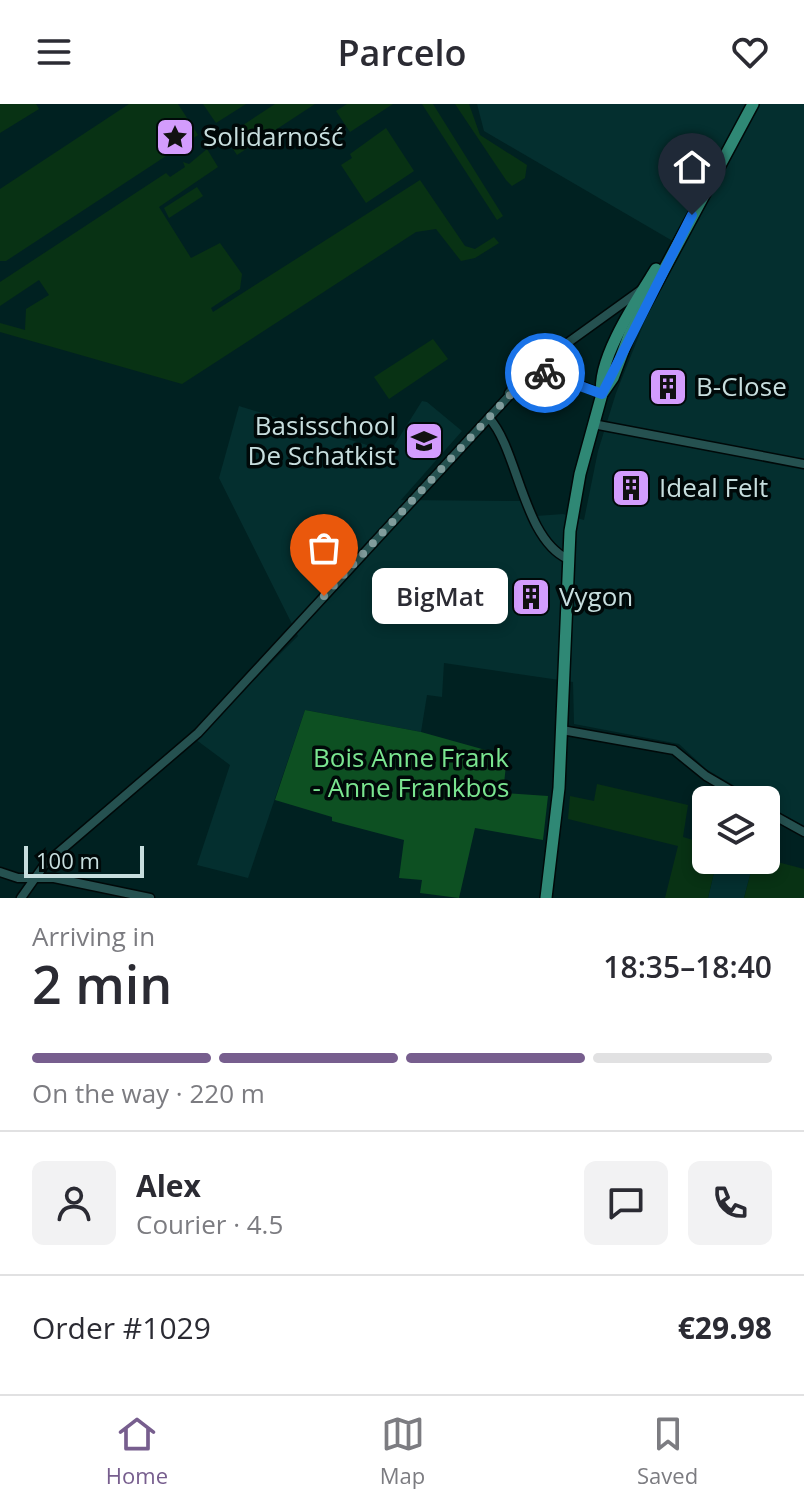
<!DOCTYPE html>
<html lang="en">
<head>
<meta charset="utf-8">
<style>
  :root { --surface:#fff; --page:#f2f2f3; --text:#2b2b33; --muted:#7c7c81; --line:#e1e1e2; --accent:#775e8e }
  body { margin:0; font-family:"Open Sans",sans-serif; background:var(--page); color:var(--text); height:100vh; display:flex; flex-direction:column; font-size:30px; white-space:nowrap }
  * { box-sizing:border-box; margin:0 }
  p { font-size:26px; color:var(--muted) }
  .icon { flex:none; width:44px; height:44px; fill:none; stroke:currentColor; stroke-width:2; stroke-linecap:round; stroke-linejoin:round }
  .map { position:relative; height:794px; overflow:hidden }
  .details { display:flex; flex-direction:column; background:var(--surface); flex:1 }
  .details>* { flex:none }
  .fabs { position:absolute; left:692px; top:682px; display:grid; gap:16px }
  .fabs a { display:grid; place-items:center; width:88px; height:88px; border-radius:12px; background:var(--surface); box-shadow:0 4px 12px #0003; font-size:40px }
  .scale { position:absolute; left:24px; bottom:20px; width:120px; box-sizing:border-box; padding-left:8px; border:4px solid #c7dede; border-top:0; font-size:22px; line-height:28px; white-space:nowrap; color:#c7dede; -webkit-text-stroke:6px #000909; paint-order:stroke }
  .pin { position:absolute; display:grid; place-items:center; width:68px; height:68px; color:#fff; margin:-82px -34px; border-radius:50% 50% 50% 0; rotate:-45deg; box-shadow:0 0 8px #0007 }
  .pin .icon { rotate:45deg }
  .courier { position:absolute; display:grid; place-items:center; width:80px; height:80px; margin:-40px; border:6px solid #1a73e8; border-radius:50%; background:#fff; color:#222; box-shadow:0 2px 10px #0007 }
  .bubble { position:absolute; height:56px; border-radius:12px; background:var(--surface); box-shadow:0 4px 12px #0003; font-size:26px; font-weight:600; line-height:56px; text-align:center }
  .summary em { font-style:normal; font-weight:600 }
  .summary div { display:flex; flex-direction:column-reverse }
  .summary { display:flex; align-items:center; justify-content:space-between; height:136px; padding:0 32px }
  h1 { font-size:52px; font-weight:600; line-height:60px }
  .bar { display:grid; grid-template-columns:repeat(4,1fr); gap:12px 8px; align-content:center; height:96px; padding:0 32px }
  .bar i { height:10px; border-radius:6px; background:var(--line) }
  .bar .on { background:var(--accent) }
  .bar p { grid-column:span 4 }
  .line { display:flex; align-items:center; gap:20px; padding:0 32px; border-top:2px solid var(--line) }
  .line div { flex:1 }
  .round { display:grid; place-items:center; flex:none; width:84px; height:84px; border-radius:12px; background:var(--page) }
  header { display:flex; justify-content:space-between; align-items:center; height:104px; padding:0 32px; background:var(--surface); font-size:36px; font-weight:600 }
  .tabs { display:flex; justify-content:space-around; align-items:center; height:112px; border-top:2px solid var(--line); background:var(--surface); font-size:22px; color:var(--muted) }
  .tabs a { display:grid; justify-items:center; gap:4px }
  .tabs .on { color:var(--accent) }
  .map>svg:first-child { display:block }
  .built { fill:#042f2f }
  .green { fill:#083214 }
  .forest { fill:#0d5022 }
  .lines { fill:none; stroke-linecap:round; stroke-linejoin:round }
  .minor-casing { stroke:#000909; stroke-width:11 }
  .major-casing { stroke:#000909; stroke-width:14 }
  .minor { stroke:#255150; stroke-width:8 }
  .major { stroke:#2f8875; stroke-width:11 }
  .done { stroke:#819c9c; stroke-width:8; stroke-dasharray:0 14.4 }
  .route { stroke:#1a73e8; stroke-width:10 }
  .labels { text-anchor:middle; stroke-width:7; stroke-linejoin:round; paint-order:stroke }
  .poi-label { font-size:26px; fill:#c7dede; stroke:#000909; text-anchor:start }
  .park-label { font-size:26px; fill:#7ae590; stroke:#000909 }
</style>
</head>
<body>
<header><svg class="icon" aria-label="menu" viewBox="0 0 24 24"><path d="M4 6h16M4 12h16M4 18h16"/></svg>Parcelo<svg class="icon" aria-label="heart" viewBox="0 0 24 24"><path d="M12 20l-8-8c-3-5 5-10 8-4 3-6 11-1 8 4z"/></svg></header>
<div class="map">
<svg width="804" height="794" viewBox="0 0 804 794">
  <rect width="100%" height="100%" fill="#002121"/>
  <g class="built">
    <polygon points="477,0 804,0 804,722 766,701 766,696 758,696 706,665 679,640 574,620 573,578 444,559 442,593 427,591 421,628 305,606 248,774 197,761 230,661 195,635 298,532 219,374 239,302 390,348 422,297 427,298 462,327 401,396 523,397 536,412 563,410 584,416 598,347 616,289 646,214 683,143 484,27"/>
    <polygon points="717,756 754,756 744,794 708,794"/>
  </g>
  <g class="green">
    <polygon points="0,0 36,0 39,5 0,29"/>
    <polygon points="129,0 178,0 198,31 6,157 0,157 0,85"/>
    <polygon points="203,0 246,0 216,19"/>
    <polygon points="275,0 315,0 237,51 225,33"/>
    <polygon points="347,0 393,0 350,28 336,7"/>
    <polygon points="422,0 433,0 503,112 497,116"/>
    <polygon points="455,0 469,0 480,31 527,61 525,74 512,82 506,76"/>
    <polygon points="386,24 414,67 366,99 341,61 352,54 350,50"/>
    <polygon points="207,45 218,63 159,103 191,154 220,139 242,170 240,185 211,204 213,208 420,76 465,142 475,145 494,133 499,139 475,154 461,157 436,125 416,128 182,280 0,228 0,219 25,226 26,205 49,191 39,176 0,202 0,178 166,69 170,73 185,63 183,58 189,60"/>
    <polygon points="197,83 203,92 169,114 164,104"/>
    <polygon points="433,235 448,255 389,295 374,273"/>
    <polygon points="597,680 688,701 683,733 706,740 706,756 717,756 708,794 665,794 678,742 568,715 570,692 594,697"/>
    <polygon points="766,755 804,765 804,794 744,794 754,756"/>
  </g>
  <polygon class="forest" points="305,606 421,628 507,652 503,689 548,692 543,736 475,724 459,794 420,789 422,776 399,774 404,736 332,717 332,713 275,696"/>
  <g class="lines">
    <defs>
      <g id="minor">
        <polyline points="546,269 548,253 641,186"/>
        <polyline points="509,289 525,268 536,263 602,290"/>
        <path d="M489,314C518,345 523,435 568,455"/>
        <polyline points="593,320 804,360"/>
        <polyline points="562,626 674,646 706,672 747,696"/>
        <polyline points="766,707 804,728"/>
        <polyline points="0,768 18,774 54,774 150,794"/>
        <polyline points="21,794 45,760 198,629 508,293 526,277 546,269"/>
      </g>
      <g id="major">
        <path d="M602,290C596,256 638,194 656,165"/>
        <polyline points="546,794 559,684 570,427 580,370 602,290 613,274 630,229 753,0"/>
      </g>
    </defs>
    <use href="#minor" class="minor-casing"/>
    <use href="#major" class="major-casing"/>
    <use href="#minor" class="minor"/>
    <use href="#major" class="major"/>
  </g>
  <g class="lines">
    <polyline class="done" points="324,492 508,293 526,277 545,269"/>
    <polyline class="route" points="545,269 602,290 692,111"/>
  </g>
  <defs>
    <symbol id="sight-square" viewBox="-11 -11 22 22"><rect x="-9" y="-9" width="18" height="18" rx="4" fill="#d39cfd" stroke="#000909"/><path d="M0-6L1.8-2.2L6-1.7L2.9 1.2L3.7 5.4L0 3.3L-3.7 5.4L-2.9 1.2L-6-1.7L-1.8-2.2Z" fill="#111"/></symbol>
    <symbol id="building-square" viewBox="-11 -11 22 22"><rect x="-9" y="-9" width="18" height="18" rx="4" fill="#d39cfd" stroke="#000909"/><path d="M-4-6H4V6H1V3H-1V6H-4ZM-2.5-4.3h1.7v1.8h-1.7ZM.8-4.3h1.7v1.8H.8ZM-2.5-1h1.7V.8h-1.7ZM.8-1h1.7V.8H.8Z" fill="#111"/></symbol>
    <symbol id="school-square" viewBox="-11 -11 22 22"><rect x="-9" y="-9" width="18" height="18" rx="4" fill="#d39cfd" stroke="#000909"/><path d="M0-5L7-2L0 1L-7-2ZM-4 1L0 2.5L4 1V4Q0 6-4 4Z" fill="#111"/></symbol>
  </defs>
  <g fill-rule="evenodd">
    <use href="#sight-square" x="153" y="11" width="44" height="44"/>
    <use href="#building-square" x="646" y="261" width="44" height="44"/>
    <use href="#school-square" x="402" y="315" width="44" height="44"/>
    <use href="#building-square" x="609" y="362" width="44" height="44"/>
    <use href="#building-square" x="509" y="471" width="44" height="44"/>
  </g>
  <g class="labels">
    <g class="poi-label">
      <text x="203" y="42">Solidarność</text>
      <text x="696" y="292">B-Close</text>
      <text x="396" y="331" text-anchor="end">Basisschool<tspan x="396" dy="30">De Schatkist</tspan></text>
      <text x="659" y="393">Ideal Felt</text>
      <text x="559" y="502">Vygon</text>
    </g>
    <g class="park-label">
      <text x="411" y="663">Bois Anne Frank<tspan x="411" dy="30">- Anne Frankbos</tspan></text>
    </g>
  </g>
</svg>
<div class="fabs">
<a><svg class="icon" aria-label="layers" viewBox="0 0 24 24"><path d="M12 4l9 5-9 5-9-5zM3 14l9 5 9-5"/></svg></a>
</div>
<div class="scale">100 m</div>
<div class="pin" style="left:324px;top:492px;background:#ea580c"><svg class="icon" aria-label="bag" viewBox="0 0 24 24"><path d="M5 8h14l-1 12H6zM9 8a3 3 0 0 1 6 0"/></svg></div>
<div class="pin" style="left:692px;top:111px;background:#1f2937"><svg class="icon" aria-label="home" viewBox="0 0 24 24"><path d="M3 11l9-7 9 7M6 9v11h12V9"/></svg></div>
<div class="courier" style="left:545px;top:269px"><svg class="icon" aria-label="bike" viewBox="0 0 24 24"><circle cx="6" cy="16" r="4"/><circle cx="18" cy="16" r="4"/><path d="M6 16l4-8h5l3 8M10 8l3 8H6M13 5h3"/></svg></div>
<div class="bubble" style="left:372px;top:464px;width:136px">BigMat</div>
</div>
<section class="details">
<div class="summary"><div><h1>2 min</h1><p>Arriving in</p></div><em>18:35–18:40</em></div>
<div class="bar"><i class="on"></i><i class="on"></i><i class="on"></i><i></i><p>On the way · 220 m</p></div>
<div class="line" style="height:144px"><a class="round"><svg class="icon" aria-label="person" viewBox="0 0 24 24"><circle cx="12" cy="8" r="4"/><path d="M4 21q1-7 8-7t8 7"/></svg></a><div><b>Alex</b><p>Courier · 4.5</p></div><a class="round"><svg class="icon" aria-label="chat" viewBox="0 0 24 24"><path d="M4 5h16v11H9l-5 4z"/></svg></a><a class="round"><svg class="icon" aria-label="phone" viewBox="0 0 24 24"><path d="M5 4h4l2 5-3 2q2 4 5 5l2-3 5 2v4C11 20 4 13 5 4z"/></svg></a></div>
<div class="line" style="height:104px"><div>Order #1029</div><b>€29.98</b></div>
</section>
<nav class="tabs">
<a class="on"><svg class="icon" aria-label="home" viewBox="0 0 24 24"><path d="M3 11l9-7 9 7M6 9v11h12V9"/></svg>Home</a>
<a><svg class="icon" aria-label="map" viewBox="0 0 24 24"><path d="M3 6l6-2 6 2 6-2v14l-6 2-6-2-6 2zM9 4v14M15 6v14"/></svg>Map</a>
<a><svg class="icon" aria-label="saved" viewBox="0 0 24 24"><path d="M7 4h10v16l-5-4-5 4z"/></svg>Saved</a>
</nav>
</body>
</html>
